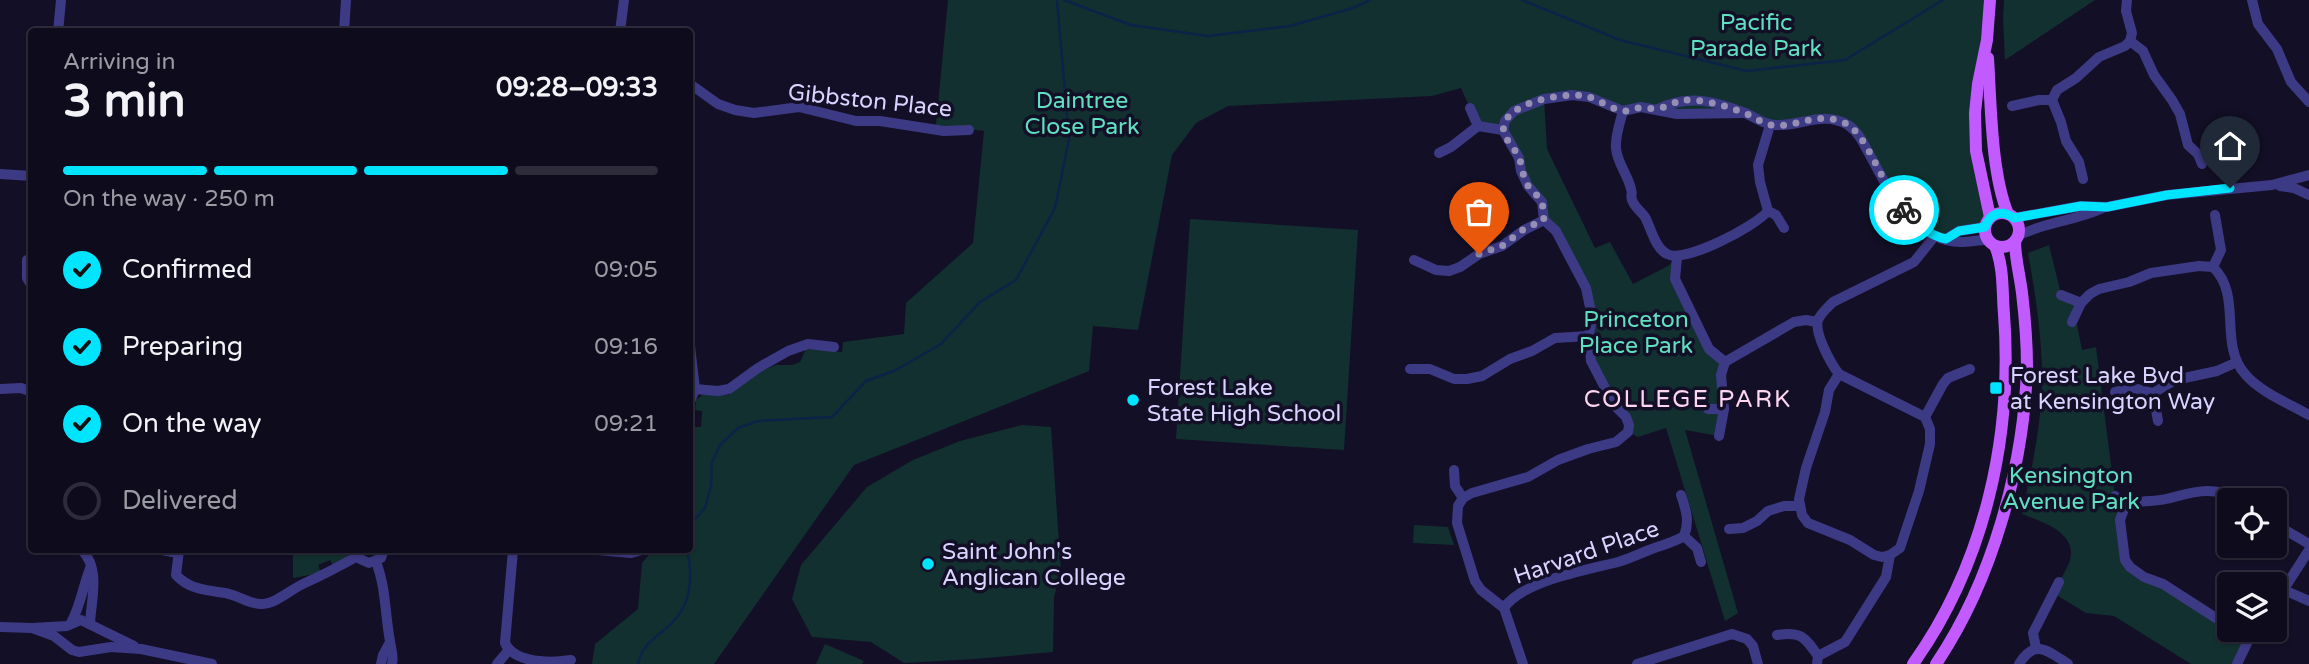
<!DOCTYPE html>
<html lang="en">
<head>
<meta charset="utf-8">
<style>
  :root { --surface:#0e0b1c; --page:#1c1929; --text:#f1f3f6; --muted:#9b9ba3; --line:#2e2b3b; --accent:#00e5ff }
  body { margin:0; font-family:"Varela Round",sans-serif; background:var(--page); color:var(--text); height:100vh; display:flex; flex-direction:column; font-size:26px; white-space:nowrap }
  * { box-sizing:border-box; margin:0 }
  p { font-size:23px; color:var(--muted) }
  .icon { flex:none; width:38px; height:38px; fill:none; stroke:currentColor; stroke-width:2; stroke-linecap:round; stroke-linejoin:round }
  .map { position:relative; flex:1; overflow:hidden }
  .sheet { position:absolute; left:28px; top:28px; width:665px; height:525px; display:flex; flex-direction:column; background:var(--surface); border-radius:7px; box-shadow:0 2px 5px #0004,0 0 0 2px var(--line) }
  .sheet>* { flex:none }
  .controls { position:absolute; left:2217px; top:488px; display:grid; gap:14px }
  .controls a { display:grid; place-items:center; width:70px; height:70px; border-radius:7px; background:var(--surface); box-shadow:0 2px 5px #0004,0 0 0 2px var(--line); font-size:35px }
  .pin { position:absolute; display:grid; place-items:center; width:60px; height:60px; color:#fff; margin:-72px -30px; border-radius:50% 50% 50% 0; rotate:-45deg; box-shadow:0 0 7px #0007 }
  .pin .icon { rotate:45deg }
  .courier { position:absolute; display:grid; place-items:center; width:70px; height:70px; margin:-35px; border:5px solid #00e5ff; border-radius:50%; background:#fff; color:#222; box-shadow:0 2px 9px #0007 }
  .head em { font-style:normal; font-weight:800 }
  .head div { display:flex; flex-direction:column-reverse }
  .head { display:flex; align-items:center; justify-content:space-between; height:119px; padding:0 35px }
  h1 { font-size:46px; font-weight:800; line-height:52px }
  .bar { display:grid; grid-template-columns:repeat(4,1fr); gap:10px 7px; align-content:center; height:84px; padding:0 35px }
  .bar i { height:9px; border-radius:5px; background:var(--line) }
  .bar .current { background:var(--accent) }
  .bar p { grid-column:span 4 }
  ol { padding:0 35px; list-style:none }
  li { display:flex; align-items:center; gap:21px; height:77px }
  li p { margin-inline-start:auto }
  li .icon { padding:7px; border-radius:50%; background:var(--accent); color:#111; stroke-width:4 }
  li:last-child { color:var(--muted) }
  li i { width:38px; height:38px; border:4px solid var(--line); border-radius:50% }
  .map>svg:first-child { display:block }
  .green { fill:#12302f }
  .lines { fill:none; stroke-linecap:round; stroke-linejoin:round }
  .stream { stroke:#0c2248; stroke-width:2.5 }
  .minor { stroke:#3d3a85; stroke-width:10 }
  .major { stroke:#c25bff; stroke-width:12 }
  .done { stroke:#948fb3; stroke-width:7; stroke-dasharray:0 12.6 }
  .route { stroke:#00e5ff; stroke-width:9 }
  .poi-dot { fill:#00e5ff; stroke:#130f26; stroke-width:2.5 }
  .labels { text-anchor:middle; stroke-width:7; stroke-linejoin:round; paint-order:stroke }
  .park-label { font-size:23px; fill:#5fe0c0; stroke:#130f26 }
  .street-label { font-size:23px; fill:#d9d4ff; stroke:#130f26 }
  .poi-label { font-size:23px; fill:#d9d4ff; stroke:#130f26; text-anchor:start }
  .neighbourhood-label { font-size:24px; letter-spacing:2px; fill:#ffd6f0; stroke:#130f26 }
</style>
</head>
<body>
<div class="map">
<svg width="2309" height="664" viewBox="0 0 2309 664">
  <rect width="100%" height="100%" fill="#130f26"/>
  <g class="green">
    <polygon points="948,0 1986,0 1975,84 1987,216 1980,227 1934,237 1899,205 1858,134 1828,118 1779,126 1744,113 1623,111 1589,97 1544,99 1547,149 1595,248 1610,242 1633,284 1668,266 1677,257 1675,279 1709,349 1725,362 1719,436 1685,430 1738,613 1725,621 1666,428 1638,437 1628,432 1629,425 1591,361 1586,288 1544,220 1542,202 1503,130 1478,126 1461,88 1432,96 1228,106 1196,123 1172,155 1138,330 1093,326 1089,371 854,465 714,664 592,664 595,644 638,609 642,563 653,550 690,550 690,444 694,427 701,427 702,411 695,410 696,400 702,395 729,395 757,373 776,365 792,365 800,362 806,349 842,352 843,342 904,334 906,303 973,243 984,131 936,125"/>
    <polygon points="2004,0 2095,0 2005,60 2003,18"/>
    <polygon points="1190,219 1358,230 1344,450 1176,439"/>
    <path d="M2049,245L2061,294L2081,303L2072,322L2077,325L2082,350L2096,347L2115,496L2124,509L2125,560L2249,639L2234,664H2191L2114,616L2086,613L2053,593C2058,583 2065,573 2069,563C2080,533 2042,522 2022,514C2032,467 2043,419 2042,370C2041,330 2035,292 2028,253Z"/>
    <polygon points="1022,425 1051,427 1061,571 1054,597 1053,652 975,659 904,663 871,642 812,637 792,599 801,565 867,487 913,460 960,441"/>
    <polygon points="1414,525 1448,527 1454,545 1413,543"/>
    <polygon points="293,550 350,550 346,560 334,567 330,560 318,565 321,573 293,578"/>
    <polygon points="825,644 864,661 862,664 816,664"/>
  </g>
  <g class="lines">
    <g class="stream">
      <polyline points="1064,0 1131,25 1208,36 1290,26 1353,8 1370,0"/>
      <polyline points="1522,0 1620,40 1747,71 1845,60 1943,0"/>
      <polyline points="690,525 705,508 711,486 712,462 720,445 738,428 758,421 832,417 866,381 896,370 941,344 980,302 1016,280 1055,208 1069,139 1057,0"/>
      <path d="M638,664C641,647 652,640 664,630C691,609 694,581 687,550"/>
    </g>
    <g class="minor">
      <polyline points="2252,0 2258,24 2277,49 2291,82 2309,102"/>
      <polyline points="58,32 61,0"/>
      <polyline points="344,32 346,0"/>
      <polyline points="620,32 624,0"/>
      <polyline points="2130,41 2143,51 2154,75 2172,100 2180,114 2188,145 2198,154 2202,164"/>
      <polyline points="690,84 718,104 735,110 754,113 799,107 856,121 880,121 944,131 969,130"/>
      <polyline points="2012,106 2039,100 2052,100"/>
      <polyline points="1470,108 1478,126 1503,130"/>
      <path d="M1658,109C1689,94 1715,101 1745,113C1755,117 1764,125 1775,125C1799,127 1823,110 1848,125C1860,133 1865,147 1872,159C1891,195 1915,241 1961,242C1969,242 1979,240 1987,240"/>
      <path d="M1623,111C1620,123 1615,136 1616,148C1617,163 1628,175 1631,189C1633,196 1630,193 1632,200C1635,208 1641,211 1645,217C1651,228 1655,248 1667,254C1684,264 1756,226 1768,211L1760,182L1758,165L1770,125"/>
      <polyline points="1439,153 1451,147 1478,126"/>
      <polyline points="0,174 32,176"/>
      <polyline points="2083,179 2079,162 2066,141 2061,122 2052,100 2057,90 2076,78 2099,57 2125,46 2130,41 2132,33 2126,11 2127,0"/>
      <polyline points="2280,186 2294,188 2309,195"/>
      <polyline points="1768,211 1776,215 1784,228"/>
      <polyline points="2014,218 2081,206 2107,207 2167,195 2272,185 2309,175"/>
      <path d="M2017,236C2045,222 2075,221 2103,208"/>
      <polyline points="1946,239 1959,231 1985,227"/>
      <polyline points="1677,257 1675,279 1709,349 1725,362 1721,375 1724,409 1719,436"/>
      <polyline points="27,260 27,278 32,286"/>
      <polyline points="1414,260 1436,270 1449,271 1460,267 1479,254 1502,246 1524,230 1544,220"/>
      <polyline points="2213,267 2221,250 2215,215"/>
      <polyline points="2061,295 2081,303 2072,322"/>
      <path d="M2081,303L2090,294L2099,289L2129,282L2151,273L2199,266L2213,267C2243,296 2218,343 2245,374C2260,392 2288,403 2309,415"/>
      <polyline points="690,346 695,389 690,402"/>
      <polyline points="1725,362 1794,322 1806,320 1817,322"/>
      <polyline points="1410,369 1430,369 1454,379 1467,379 1482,376 1510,359 1532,351 1555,338 1589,336"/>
      <path d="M1839,374L1829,390L1825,412L1806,468L1799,499L1802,515L1808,523L1850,540L1874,555L1882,557L1890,555L1900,548L1919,491L1930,444V429L1925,417L1839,374C1831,364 1814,333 1818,320C1821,313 1827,308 1833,302L1914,262L1934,237"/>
      <polyline points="0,389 21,388 32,392"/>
      <polyline points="695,389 718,391 729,389 758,368 788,351 808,344 834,347"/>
      <polyline points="2115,392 2134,388 2153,393 2175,380 2217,371 2237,362"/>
      <polyline points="2153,393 2158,421"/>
      <polyline points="1708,409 1724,409"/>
      <polyline points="1925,417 1943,384 1948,378 1970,369"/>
      <polyline points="32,467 32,475"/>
      <polyline points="1454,470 1455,486 1463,498"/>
      <path d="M1681,495C1686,510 1690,521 1684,536L1697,548L1701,562"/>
      <polyline points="2115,496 2124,509 2120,520 2125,560 2130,567 2144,577 2163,584 2230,627"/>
      <polyline points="32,508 32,520"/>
      <path d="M2124,509C2138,498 2149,503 2166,499C2195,492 2211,485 2240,500"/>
      <polyline points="2275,524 2309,544"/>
      <polyline points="1729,529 1743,528 1757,521 1768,511 1784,506 1799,506"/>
      <path d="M82,550C101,570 91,599 90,624"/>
      <polyline points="162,550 178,553"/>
      <path d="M179,550L176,575C190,590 207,590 225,593C238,595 249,604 261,604C276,604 291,589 305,583C323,575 340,566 358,556"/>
      <polyline points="356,550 360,559 369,563 381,558 384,550"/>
      <path d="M513,550L505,643C515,664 551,663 571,660"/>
      <polyline points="598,550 631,553 642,550"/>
      <path d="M376,562C386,587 385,615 390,641C391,650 394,655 392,664"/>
      <polyline points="2284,590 2309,601"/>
      <polyline points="2275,603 2309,550"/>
      <path d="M1504,608C1522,581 1586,570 1618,562C1629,559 1639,554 1649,550C1661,545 1673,543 1684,536"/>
      <path d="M71,623C81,605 83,585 91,566"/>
      <polyline points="0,627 32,628 67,626 81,620 134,646"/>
      <polyline points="32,628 54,636 72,650 79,652 111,647 141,649 212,664"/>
      <polyline points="2235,630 2249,639"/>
      <path d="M1777,635C1801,631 1805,637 1818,656L1817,664"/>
      <polyline points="2036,648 2033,633 2059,582"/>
      <polyline points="1818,656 1845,642 1886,577 1890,555"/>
      <polyline points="381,664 383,655 390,642"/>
      <polyline points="497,664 508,651"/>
      <polyline points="1523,664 1504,608 1481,590 1475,581 1457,523 1458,506 1463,498 1472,493 1528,477 1558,460 1588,449 1616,442 1628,432 1629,425 1626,417 1614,405 1591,361 1589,336 1592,317 1586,288 1556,231 1544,220 1542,202 1528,186 1521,171 1519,158 1503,130 1505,121 1514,111 1544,99 1572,95 1589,97 1623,111 1641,107 1677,114 1745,113"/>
      <polyline points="1637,664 1732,634 1747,639 1753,646 1758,664"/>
      <path d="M2019,664C2035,638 2048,651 2068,664"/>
      <polyline points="2237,664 2249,639 2256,630"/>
    </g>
    <g class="major">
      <polyline points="1990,0 1987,40 1978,84 1975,113 1976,151 1990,217"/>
      <path d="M1988,58C1991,104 1991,173 2008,214"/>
      <circle cx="2002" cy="230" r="17"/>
      <path d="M1913,664C1985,563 2013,436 2004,314C2002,291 2004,267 1995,246"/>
      <path d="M1936,664C1992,581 2024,467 2027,367C2027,343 2025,318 2022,293C2020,276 2015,258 2015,241"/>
    </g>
  </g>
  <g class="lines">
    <path class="done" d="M1479,254L1502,246L1524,229L1544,220C1543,215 1544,209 1542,204C1540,197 1534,193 1529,187C1522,178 1523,167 1519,158C1514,145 1497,135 1506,120C1518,100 1569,91 1589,97C1600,100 1613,110 1624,111C1629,111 1634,108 1640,108C1647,107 1654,110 1661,108C1678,102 1681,98 1701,101C1717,103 1732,108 1747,114C1755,118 1763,123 1771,125C1795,129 1816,110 1845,123C1868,134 1883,189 1904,210"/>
    <path class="route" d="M1904,210C1917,224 1927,235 1946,239L1959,231L1985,227C1990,213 2002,209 2014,218L2081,206L2107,207L2167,195L2230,188"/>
  </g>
  <g class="poi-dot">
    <rect x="1989" y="381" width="14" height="14" rx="3.5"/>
    <circle cx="1133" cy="400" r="7"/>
    <circle cx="928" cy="564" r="7"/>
  </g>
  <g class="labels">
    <g class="park-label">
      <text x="1756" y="30">Pacific<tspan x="1756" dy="26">Parade Park</tspan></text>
      <text x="1082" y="108">Daintree<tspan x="1082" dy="26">Close Park</tspan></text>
      <text x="1636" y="327">Princeton<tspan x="1636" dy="26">Place Park</tspan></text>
      <text x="2071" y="483">Kensington<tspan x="2071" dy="26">Avenue Park</tspan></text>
    </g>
    <g class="street-label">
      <text transform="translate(870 100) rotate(6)" y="8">Gibbston Place</text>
      <text transform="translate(1586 552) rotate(-19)" y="8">Harvard Place</text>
    </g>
    <g class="poi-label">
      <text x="2010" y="383">Forest Lake Bvd<tspan x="2010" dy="26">at Kensington Way</tspan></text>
      <text x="1147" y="395">Forest Lake<tspan x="1147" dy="26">State High School</tspan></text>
      <text x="942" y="559">Saint John's<tspan x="942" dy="26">Anglican College</tspan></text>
    </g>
    <g class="neighbourhood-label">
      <text x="1688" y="407">COLLEGE PARK</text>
    </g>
  </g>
</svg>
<div class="controls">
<a><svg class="icon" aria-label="locate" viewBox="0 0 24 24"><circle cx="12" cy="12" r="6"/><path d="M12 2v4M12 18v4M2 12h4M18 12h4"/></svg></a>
<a><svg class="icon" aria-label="layers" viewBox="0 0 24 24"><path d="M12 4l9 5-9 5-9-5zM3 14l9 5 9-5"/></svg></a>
</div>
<div class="pin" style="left:1479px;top:254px;background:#ea580c"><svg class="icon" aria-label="bag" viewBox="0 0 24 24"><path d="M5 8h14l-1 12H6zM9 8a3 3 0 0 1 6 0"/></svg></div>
<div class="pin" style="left:2230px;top:188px;background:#1f2937"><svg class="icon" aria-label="home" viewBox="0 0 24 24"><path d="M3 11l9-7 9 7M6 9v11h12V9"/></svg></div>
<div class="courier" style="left:1904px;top:210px"><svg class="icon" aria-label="bike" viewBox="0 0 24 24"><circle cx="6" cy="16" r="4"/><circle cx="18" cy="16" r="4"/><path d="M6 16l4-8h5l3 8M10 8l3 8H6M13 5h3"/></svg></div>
<section class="sheet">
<div class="head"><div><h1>3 min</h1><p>Arriving in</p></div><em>09:28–09:33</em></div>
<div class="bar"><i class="current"></i><i class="current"></i><i class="current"></i><i></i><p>On the way · 250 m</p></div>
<ol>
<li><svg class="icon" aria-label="check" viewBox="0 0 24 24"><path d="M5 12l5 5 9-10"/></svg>Confirmed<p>09:05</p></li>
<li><svg class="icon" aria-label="check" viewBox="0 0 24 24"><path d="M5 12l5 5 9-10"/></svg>Preparing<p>09:16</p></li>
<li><svg class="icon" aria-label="check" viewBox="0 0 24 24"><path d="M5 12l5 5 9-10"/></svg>On the way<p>09:21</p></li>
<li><i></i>Delivered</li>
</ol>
</section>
</div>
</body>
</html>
